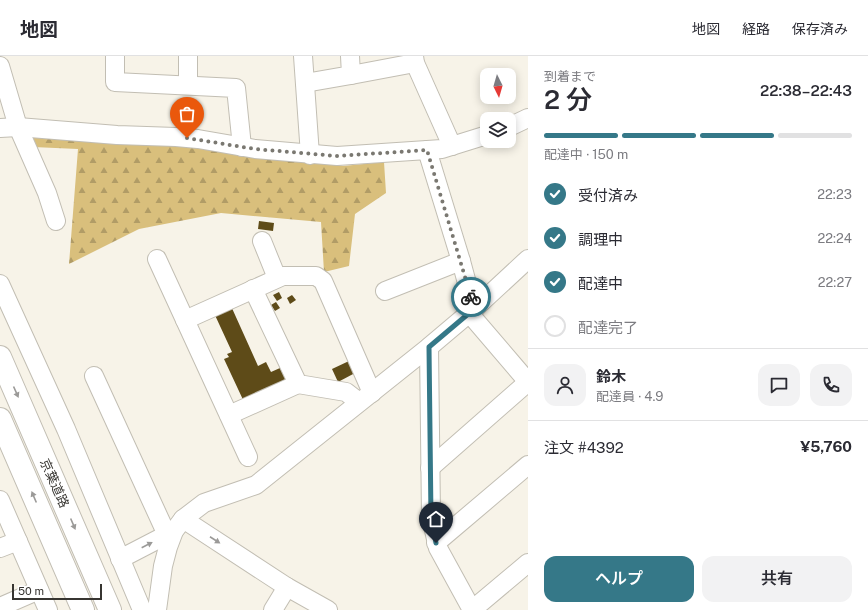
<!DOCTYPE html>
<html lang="ja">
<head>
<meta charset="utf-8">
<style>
  :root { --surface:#fff; --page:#f2f2f3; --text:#2b2b33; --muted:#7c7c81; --line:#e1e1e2; --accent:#357888 }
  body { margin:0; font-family:"Public Sans","Noto Sans JP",sans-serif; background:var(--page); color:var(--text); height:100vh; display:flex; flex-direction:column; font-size:15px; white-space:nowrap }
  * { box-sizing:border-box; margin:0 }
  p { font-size:13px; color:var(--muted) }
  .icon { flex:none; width:22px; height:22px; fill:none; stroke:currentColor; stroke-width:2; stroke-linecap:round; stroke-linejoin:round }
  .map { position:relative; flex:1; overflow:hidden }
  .sheet { display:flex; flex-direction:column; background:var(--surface); width:340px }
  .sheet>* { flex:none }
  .needle { width:26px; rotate:175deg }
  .controls { position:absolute; left:480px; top:12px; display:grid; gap:8px }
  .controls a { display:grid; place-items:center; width:36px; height:36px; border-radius:8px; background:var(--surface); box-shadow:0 2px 10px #0003; font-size:20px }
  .scale { position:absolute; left:12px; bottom:10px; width:90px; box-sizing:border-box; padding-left:4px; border:2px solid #373531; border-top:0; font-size:11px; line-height:14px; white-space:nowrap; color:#373531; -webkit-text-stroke:3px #fff; paint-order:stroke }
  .pin { position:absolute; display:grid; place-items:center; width:34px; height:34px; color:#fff; margin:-41px -17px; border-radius:50% 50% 50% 0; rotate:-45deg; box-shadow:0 0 4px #0007 }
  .pin .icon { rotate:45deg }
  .courier { position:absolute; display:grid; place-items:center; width:40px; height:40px; margin:-20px; border:3px solid #357888; border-radius:50%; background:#fff; color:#222; box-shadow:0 1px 5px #0007 }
  .headline em { font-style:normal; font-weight:600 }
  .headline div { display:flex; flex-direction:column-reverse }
  .headline { display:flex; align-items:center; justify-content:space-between; height:68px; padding:0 16px }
  h1 { font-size:26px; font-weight:600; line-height:30px }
  .bar { display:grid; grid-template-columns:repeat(4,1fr); gap:6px 4px; align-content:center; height:48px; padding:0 16px }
  .bar i { height:5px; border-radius:3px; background:var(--line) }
  .bar .current { background:var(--accent) }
  .bar p { grid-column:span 4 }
  .line { display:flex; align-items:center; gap:10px; padding:0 16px; border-top:1px solid var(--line) }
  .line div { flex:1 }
  .round { display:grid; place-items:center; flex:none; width:42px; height:42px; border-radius:12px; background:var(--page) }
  ol { padding:0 16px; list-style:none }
  li { display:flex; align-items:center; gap:12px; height:44px }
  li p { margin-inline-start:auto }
  li .icon { padding:4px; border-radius:50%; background:var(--accent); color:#fff; stroke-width:4 }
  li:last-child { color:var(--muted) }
  li i { width:22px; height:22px; border:2px solid var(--line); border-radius:50% }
  .button { display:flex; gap:8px; margin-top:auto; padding:8px 16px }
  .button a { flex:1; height:46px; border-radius:12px; background:var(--accent); color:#fff; font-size:16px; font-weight:600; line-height:46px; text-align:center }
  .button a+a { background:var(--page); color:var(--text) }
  header { display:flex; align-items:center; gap:24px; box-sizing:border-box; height:56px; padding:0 20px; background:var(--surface); border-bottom:1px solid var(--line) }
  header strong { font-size:19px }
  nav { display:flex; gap:22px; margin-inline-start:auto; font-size:14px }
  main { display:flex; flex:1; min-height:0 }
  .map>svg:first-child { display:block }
  .forest { fill:url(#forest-firs) }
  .building { fill:#5e4b18 }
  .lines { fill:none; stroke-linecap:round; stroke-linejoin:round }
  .minor-casing { stroke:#c2beb3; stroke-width:20 }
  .highway-casing { stroke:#c2beb3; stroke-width:24 }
  .minor { stroke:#fff; stroke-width:18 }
  .highway { stroke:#fff; stroke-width:22 }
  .oneway { fill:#9b9a98 }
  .done { stroke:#7a7871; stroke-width:4; stroke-dasharray:0 7.2 }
  .route { stroke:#357888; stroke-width:5 }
  .labels { text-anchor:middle; stroke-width:4; stroke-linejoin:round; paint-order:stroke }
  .street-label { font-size:13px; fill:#373531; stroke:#fff }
</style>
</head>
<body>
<header>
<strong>地図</strong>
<nav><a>地図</a><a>経路</a><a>保存済み</a></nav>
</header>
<main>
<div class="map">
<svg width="528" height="554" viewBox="0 0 528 554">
  <defs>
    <pattern id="forest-firs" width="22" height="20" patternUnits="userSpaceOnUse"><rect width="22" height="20" fill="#d9bf7c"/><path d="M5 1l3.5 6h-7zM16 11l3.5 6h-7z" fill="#b19c66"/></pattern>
  </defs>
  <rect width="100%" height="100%" fill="#f7f3e8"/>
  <polygon class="forest" points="34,82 126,83 343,110 384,106 386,137 355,158 349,210 324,216 321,166 221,157 139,173 69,208 78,93 33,91"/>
  <g class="building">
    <polygon points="259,165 274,167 273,175 258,173"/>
    <polygon points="279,236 282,242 277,245 273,239"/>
    <polygon points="292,239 296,244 290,248 287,242"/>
    <polygon points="276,246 280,252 275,255 271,249"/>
    <polygon points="231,250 258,310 266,306 271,316 280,312 288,328 245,348 224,303 229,301 227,298 232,296 214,257"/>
    <polygon points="349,305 355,317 338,326 332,313"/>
  </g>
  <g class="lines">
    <defs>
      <g id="minor">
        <polyline points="115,0 115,26 236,32 242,91"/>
        <polyline points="303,0 310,99"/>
        <polyline points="414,0 415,7 452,90"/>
        <polyline points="0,10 18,71 47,137 56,165"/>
        <polyline points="351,19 415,7"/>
        <polyline points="305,27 351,19 350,0"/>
        <polyline points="188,29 188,0"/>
        <polyline points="509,71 528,62"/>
        <polyline points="0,72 18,71 117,79 176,81 198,83 255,93 337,100 442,93 487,79"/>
        <polyline points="427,94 461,205 474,253"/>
        <polyline points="262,185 277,222"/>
        <polyline points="157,203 248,401"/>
        <polyline points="0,228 66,373 142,554"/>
        <polyline points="253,233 298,328 346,336 359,346"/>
        <polyline points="385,235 461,205"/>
        <polyline points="469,257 528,326"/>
        <polyline points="185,264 283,220 316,220 323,225 372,337"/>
        <polyline points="429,291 431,461 438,492 472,554"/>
        <polyline points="94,320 167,479"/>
        <polyline points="229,359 298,328"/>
        <polyline points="430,412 528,326"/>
        <polyline points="0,444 48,554"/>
        <polyline points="183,463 287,531 328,554"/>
        <polyline points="436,487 528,409"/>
        <polyline points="0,492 18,485"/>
        <polyline points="120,503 174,475"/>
        <polyline points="0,551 39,534"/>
        <polyline points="157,554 163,510 168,491 174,475 183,463 204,447 256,429 429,291 474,253 528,203"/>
        <polyline points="273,554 287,531"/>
        <polyline points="472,554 528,507"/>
      </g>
      <g id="highway">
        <polyline points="0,301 110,554"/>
        <polyline points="0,363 83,554"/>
      </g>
    </defs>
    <use href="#minor" class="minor-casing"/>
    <use href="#highway" class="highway-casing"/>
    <use href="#minor" class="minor"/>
    <use href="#highway" class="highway"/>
  </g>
  <defs><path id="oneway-solid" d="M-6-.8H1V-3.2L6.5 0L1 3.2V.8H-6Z"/></defs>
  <g class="oneway">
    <use href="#oneway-solid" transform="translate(16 336) rotate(66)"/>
    <use href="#oneway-solid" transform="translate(34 441) rotate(-113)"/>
    <use href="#oneway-solid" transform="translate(73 468) rotate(67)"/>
    <use href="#oneway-solid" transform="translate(215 484) rotate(33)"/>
    <use href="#oneway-solid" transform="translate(147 489) rotate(-27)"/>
  </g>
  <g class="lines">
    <polyline class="done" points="187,82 255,93 337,100 427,94 471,241"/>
    <polyline class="route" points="436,487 431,462 429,291 474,253 471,241"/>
  </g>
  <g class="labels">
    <g class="street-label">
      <text transform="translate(55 427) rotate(66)" y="5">京葉道路</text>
    </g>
  </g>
</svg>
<div class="controls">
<a><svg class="needle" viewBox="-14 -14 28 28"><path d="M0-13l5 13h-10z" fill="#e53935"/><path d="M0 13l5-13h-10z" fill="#7c7c81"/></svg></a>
<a><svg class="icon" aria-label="layers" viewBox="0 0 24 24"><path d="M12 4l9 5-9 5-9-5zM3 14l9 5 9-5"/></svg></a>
</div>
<div class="scale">50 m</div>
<div class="pin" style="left:187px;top:82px;background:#ea580c"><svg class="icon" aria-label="bag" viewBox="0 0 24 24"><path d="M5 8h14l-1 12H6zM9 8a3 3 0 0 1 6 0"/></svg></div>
<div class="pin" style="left:436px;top:487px;background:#1f2937"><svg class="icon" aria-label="home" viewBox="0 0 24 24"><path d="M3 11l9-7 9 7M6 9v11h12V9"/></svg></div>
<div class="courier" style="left:471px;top:241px"><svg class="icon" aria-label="bike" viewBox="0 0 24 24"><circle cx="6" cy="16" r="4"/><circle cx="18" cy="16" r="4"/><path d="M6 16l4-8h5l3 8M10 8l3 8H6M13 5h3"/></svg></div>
</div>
<section class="sheet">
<div class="headline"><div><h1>2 分</h1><p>到着まで</p></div><em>22:38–22:43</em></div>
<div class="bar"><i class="current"></i><i class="current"></i><i class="current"></i><i></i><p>配達中 · 150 m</p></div>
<ol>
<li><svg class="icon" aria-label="check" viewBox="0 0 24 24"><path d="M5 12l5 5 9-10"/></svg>受付済み<p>22:23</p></li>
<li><svg class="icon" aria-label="check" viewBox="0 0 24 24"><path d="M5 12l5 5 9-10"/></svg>調理中<p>22:24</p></li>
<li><svg class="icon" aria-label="check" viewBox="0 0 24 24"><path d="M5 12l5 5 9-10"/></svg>配達中<p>22:27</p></li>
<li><i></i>配達完了</li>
</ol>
<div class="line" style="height:72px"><a class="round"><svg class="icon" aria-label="person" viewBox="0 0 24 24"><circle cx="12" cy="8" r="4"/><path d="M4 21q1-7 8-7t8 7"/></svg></a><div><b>鈴木</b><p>配達員 · 4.9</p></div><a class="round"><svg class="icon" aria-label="chat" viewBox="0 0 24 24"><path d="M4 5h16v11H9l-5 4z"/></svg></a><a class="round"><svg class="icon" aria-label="phone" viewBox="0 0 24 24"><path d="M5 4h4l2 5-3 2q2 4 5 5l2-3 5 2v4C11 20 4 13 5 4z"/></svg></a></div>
<div class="line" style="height:52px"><div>注文 #4392</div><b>¥5,760</b></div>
<div class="button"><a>ヘルプ</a><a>共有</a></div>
</section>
</main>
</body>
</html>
